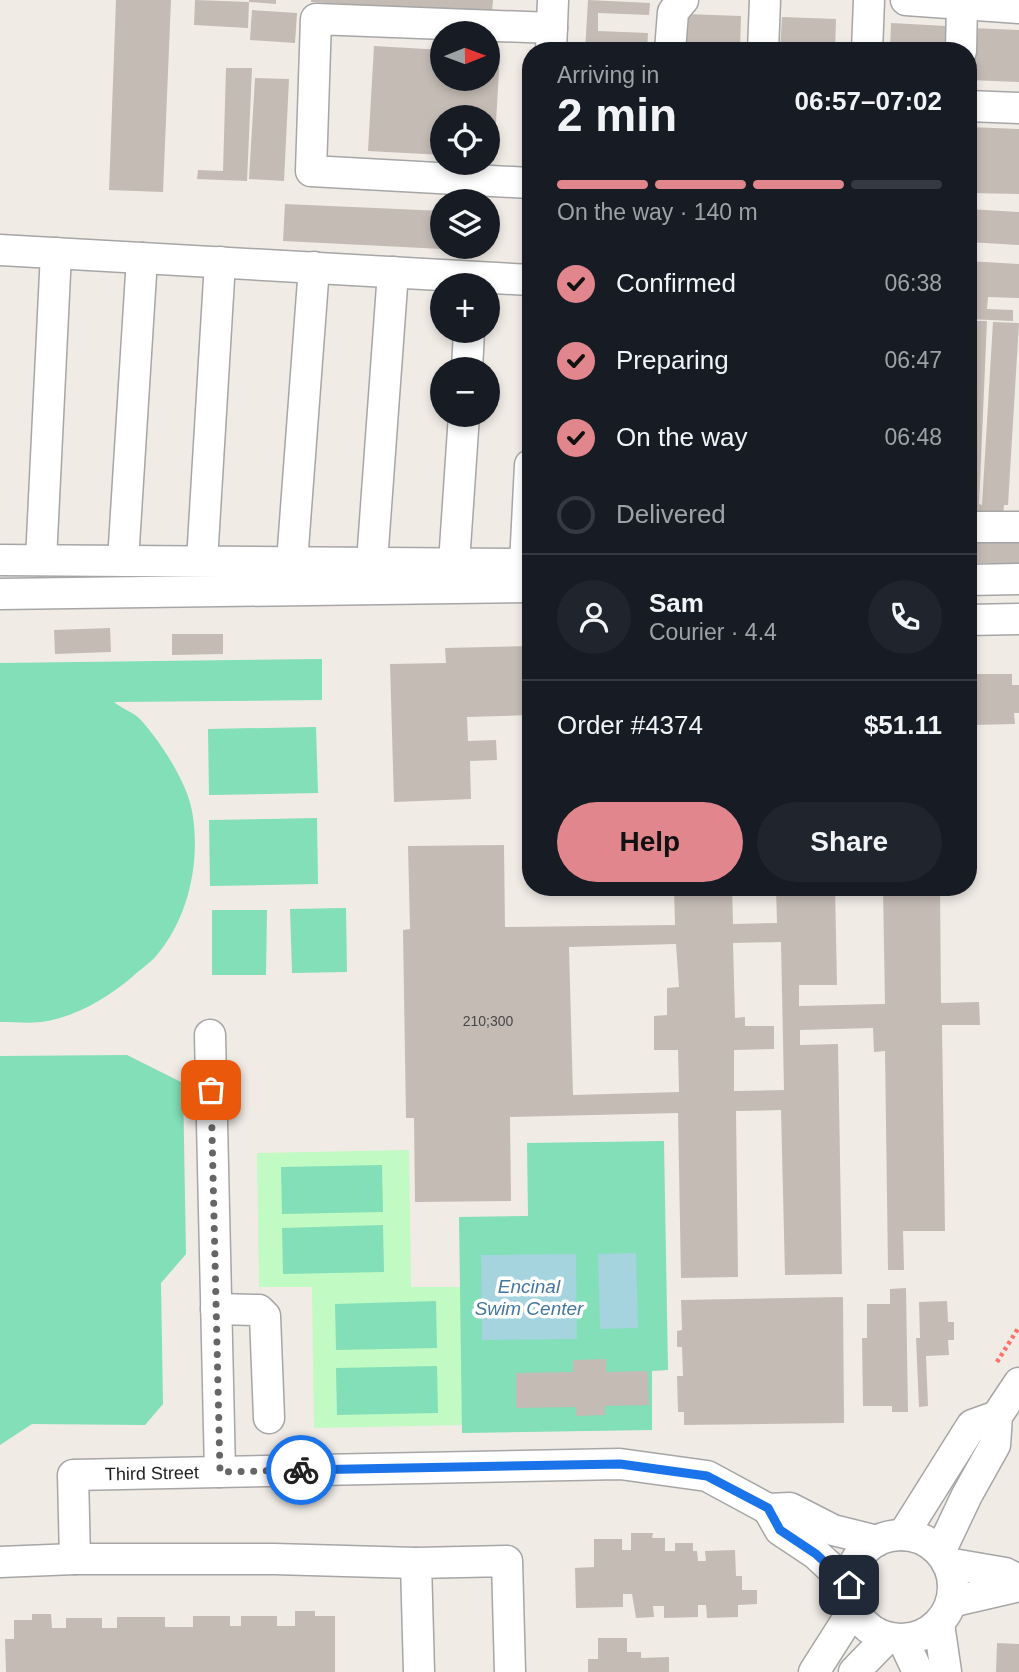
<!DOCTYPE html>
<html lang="en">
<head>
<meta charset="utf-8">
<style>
  :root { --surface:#171b24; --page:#20242c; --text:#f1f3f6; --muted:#9ea1a6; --line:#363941; --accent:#e1868c }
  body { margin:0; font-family:Helvetica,sans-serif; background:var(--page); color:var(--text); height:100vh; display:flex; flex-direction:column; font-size:26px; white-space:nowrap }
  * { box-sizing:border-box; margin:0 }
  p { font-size:23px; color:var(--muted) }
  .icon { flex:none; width:38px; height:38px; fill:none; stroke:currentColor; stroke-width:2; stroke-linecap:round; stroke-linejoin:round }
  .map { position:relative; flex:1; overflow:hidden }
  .sheet { position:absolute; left:522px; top:42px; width:455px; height:854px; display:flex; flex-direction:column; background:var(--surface); border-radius:28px; box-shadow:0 4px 10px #0003 }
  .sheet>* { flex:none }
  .needle { width:46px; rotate:89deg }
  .controls { position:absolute; left:430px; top:21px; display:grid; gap:14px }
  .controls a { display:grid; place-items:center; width:70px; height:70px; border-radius:50%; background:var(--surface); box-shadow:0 4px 10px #0003; font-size:35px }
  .pin { position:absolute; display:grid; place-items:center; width:60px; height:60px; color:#fff; margin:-30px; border-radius:14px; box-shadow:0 4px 10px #0006 }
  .courier { position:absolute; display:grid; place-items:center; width:70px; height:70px; margin:-35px; border:5px solid #1a73e8; border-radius:50%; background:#fff; color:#222; box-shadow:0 2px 9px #0007 }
  .overview em { font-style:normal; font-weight:700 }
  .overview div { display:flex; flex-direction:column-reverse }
  .overview { display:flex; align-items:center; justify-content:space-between; height:119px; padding:0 35px }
  h1 { font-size:46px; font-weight:700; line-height:52px }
  .bar { display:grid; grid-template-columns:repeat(4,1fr); gap:10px 7px; align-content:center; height:84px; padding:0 35px }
  .bar i { height:9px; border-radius:5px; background:var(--line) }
  .bar .current { background:var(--accent) }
  .bar p { grid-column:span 4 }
  .line { display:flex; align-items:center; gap:18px; padding:0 35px; border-top:2px solid var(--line) }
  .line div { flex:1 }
  .round { display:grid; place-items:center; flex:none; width:74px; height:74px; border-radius:37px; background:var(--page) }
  ol { padding:0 35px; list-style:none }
  li { display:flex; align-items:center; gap:21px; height:77px }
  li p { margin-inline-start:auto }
  li .icon { padding:7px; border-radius:50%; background:var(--accent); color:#111; stroke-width:4 }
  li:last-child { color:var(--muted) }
  li i { width:38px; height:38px; border:4px solid var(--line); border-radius:50% }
  .button { display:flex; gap:14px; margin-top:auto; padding:14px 35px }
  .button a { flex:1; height:80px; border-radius:42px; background:var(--accent); color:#111; font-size:28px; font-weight:700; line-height:80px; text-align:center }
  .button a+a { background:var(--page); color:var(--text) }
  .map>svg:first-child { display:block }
  .park { fill:#c1fac3 }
  .pitch { fill:#82dfb7 }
  .water { fill:#a5d3de }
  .building { fill:#c4bbb4; fill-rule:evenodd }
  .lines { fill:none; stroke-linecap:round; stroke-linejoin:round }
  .minor-casing { stroke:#a6a6a6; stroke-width:33 }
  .path { stroke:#fb726a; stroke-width:4.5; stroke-dasharray:3.5 3.5; stroke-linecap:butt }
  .minor { stroke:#fff; stroke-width:30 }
  .done { stroke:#686664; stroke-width:7; stroke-dasharray:0 12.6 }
  .route { stroke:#1a73e8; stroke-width:9 }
  .labels { text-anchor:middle; stroke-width:7; stroke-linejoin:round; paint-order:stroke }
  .number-label { font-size:14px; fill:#484644 }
  .street-label { font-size:18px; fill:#1f1f1f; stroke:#fff }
  .water-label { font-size:19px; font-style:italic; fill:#44779f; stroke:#fff }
</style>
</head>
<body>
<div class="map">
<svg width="1019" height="1672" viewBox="0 0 1019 1672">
  <rect width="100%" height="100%" fill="#f0ebe5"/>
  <polygon class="park" points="409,1150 411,1287 462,1287 465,1425 314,1428 312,1287 259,1287 257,1153"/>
  <g class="pitch">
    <path d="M322,659V700L114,702C121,708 133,712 140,719C160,741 187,782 192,811C201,860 189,918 156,956C149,964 139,970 132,977C109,997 78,1015 48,1021C33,1024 15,1022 0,1022V663Z"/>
    <polygon points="316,727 318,793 209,795 208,729"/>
    <polygon points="317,818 318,884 210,886 209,820"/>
    <polygon points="346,908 347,972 292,973 290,909"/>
    <polygon points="212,910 267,910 266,975 212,975"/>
    <polygon points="127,1055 183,1083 186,1254 161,1283 163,1404 145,1425 32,1424 0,1445 0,1056"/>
    <polygon points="664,1141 668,1370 652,1371 652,1430 462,1433 459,1217 528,1216 527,1143"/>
    <polygon points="382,1165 383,1212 282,1214 281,1167"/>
    <polygon points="383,1225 384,1272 283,1274 282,1228"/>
    <polygon points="436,1301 437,1348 336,1350 335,1304"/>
    <polygon points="437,1366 438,1413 337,1415 336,1368"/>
  </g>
  <g class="water">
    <polygon points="636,1253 638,1328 600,1329 598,1254"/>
    <polygon points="576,1254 577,1339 482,1340 481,1255"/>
  </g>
  <g class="building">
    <polygon points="116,0 171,0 163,192 109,190"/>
    <polygon points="195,0 249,2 249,0 276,0 276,4 249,2 248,28 194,25"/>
    <polygon points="311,0 493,0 492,13 311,2"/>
    <polygon points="588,0 650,3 649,15 598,13 598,31 648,33 647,51 585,51"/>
    <polygon points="252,10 297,13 295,43 250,40"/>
    <polygon points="686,14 741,16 740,51 685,51"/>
    <polygon points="782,17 836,19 835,51 780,51"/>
    <polygon points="891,23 946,26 944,51 890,51"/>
    <polygon points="972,28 1019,30 1019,82 969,80"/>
    <polygon points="374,46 443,50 443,79 488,79 488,52 500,53 494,157 488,157 488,117 443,117 443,155 368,151"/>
    <polygon points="226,68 252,68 247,181 197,179 198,170 223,171"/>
    <polygon points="255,78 289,79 284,181 249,179"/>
    <polygon points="970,127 1019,129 1019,194 968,193"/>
    <polygon points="285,204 443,211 443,249 283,241"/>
    <polygon points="969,209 1019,212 1019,245 968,242"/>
    <polygon points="968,261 1019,264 1019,298 988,297 987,309 1013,310 1013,321 968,319"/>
    <polygon points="968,321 987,321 979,504 982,505 993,322 1019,323 1008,505 1004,505 1003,515 968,513"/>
    <polygon points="1019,538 1019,563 968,563 968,539"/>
    <polygon points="110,628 111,652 55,654 54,630"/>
    <polygon points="172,634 223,634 223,654 172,655"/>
    <polygon points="530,646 530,715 467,717 468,741 496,740 497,760 470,761 471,799 394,802 390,664 446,663 445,648"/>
    <polygon points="970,674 1012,674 1012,685 1019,685 1019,713 1014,713 1015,724 971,725"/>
    <path d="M504,845L505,927L675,925L674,887H732L733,924L777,923L776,887H835L837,985H799V1006L885,1004L883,887H940L941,1003L979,1002L980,1025H942L945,1231H903L904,1270H888L885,1051L874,1052L873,1028L800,1030V1045L838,1044L842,1274L785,1275L781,1110L736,1111L738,1277L681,1278L678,1113L510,1117L511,1201L415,1202L414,1118H406L403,930L410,929L408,846ZM781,942L784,1090L734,1091V1050L774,1049V1026H745V1017L735,1018L733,943ZM676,944L679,987L667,988V1015L654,1016V1050H678L679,1092L573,1095L569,947Z"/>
    <polygon points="906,1288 908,1412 892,1412 892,1406 863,1406 862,1338 867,1338 867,1304 890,1304 890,1289"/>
    <polygon points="843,1297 844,1423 684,1425 684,1412 678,1412 677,1376 683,1376 682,1347 677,1347 677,1331 682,1330 681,1300"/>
    <polygon points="947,1301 948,1322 954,1322 954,1340 948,1340 949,1355 926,1356 928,1406 919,1407 916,1338 920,1338 919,1302"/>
    <polygon points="606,1359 606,1372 648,1371 649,1405 605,1406 605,1415 576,1416 576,1407 516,1408 516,1373 573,1372 573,1360"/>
    <polygon points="631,1533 653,1533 652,1538 665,1538 665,1551 675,1551 675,1543 693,1543 693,1551 697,1551 698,1561 706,1561 705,1551 735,1550 736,1576 742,1576 742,1590 757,1590 757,1604 738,1605 738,1617 707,1618 706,1605 698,1605 698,1617 664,1618 664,1606 653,1606 654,1617 636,1618 632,1594 623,1594 623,1607 576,1608 575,1568 594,1567 594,1539 622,1539 622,1550 631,1550"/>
    <polygon points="295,1611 315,1611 315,1616 335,1616 335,1672 6,1672 5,1639 14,1639 14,1620 32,1620 32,1614 51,1614 52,1628 66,1628 66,1618 102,1618 102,1628 117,1628 117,1617 165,1617 165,1627 193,1627 193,1616 230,1616 230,1626 241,1626 241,1616 277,1616 277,1626 295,1626"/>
    <polygon points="598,1638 627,1638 627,1652 641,1652 641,1658 669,1657 669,1672 588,1672 588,1659 598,1659"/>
    <polygon points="997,1643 1019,1644 1019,1672 996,1672"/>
  </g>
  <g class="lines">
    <defs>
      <g id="minor">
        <polyline points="906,0 1019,8"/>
        <polyline points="551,51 553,0"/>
        <polyline points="670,51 673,12 683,0"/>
        <polyline points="763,51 765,0"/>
        <polyline points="867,51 869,0"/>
        <polyline points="961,51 962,4"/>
        <polyline points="968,106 1019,108"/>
        <polyline points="530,183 311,171 316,19 552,28"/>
        <polyline points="0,250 530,280"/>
        <polyline points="467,369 469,331"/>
        <polyline points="968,527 1019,527"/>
        <polyline points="0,560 525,564 530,465"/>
        <polyline points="41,560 56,253"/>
        <polyline points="123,561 142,258"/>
        <polyline points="202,561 220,262"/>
        <polyline points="292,562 314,267"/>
        <polyline points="372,562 393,272"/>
        <polyline points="454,563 464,415"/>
        <polyline points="968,580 1019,579"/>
        <polyline points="0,594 530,587"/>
        <polyline points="968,620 1019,619"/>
        <polyline points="210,1035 220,1472"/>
        <polyline points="216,1309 259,1310 265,1316 269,1418"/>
        <polyline points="768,1509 780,1530 816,1554 849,1585"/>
        <polyline points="903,1535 972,1425 997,1416"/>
        <circle cx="901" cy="1587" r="52"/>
        <polyline points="940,1552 967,1495 995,1445 997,1416 1019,1383"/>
        <polyline points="0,1562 75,1559"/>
        <path id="s1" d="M416,1563L274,1559H75L73,1475L620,1464L707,1476L768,1509L790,1508L833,1530L877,1541"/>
        <polyline points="947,1563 1005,1573 1019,1580"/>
        <polyline points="951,1602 1019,1586"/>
        <polyline points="939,1624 946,1672"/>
        <polyline points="903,1640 918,1672"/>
        <polyline points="419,1672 416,1563 507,1561 510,1672"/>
        <polyline points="814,1672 854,1609"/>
        <polyline points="854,1672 887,1638"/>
      </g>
    </defs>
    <use href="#minor" class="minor-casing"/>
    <polyline class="path" points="997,1362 1019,1327"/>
    <use href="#minor" class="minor"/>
  </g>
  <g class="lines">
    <polyline class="done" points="211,1090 220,1472 301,1470"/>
    <polyline class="route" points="301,1470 620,1464 707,1476 768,1508 780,1530 816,1554 849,1585"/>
  </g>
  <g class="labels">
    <g class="number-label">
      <text x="488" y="1026">210;300</text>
    </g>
    <g class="street-label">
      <text dy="6" stroke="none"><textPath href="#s1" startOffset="504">Third Street</textPath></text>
    </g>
    <g class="water-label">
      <text x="529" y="1293">Encinal<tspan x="529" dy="22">Swim Center</tspan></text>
    </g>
  </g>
</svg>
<div class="controls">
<a><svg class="needle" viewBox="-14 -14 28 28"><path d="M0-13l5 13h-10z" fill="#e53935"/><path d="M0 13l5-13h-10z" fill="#9ea1a6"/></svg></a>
<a><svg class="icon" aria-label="locate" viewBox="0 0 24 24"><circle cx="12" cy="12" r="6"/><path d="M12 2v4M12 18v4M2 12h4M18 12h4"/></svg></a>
<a><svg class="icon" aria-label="layers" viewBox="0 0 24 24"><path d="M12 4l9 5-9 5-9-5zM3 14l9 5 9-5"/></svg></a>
<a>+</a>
<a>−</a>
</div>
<div class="pin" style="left:211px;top:1090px;background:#ea580c"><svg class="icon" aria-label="bag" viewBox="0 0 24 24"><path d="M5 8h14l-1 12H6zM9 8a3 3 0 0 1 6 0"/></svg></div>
<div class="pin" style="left:849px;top:1585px;background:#1f2937"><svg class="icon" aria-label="home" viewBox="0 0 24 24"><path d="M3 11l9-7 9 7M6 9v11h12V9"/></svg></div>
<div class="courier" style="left:301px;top:1470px"><svg class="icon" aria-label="bike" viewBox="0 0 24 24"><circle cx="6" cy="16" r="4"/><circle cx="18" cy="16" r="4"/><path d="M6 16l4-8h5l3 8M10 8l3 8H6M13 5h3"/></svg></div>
<section class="sheet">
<div class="overview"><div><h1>2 min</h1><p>Arriving in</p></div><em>06:57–07:02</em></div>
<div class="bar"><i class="current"></i><i class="current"></i><i class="current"></i><i></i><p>On the way · 140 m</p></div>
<ol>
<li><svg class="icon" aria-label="check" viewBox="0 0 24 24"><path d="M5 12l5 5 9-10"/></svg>Confirmed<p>06:38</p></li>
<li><svg class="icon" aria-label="check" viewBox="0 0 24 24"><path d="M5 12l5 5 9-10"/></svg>Preparing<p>06:47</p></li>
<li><svg class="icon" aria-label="check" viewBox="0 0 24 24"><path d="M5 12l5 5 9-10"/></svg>On the way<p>06:48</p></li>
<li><i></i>Delivered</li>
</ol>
<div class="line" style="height:126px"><a class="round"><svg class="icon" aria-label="person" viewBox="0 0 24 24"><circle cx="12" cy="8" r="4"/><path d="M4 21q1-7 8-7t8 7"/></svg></a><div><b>Sam</b><p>Courier · 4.4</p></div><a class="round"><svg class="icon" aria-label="phone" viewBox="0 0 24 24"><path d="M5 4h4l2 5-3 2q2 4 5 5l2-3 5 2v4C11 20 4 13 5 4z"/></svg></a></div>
<div class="line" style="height:91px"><div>Order #4374</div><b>$51.11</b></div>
<div class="button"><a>Help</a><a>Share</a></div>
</section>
</div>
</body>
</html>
